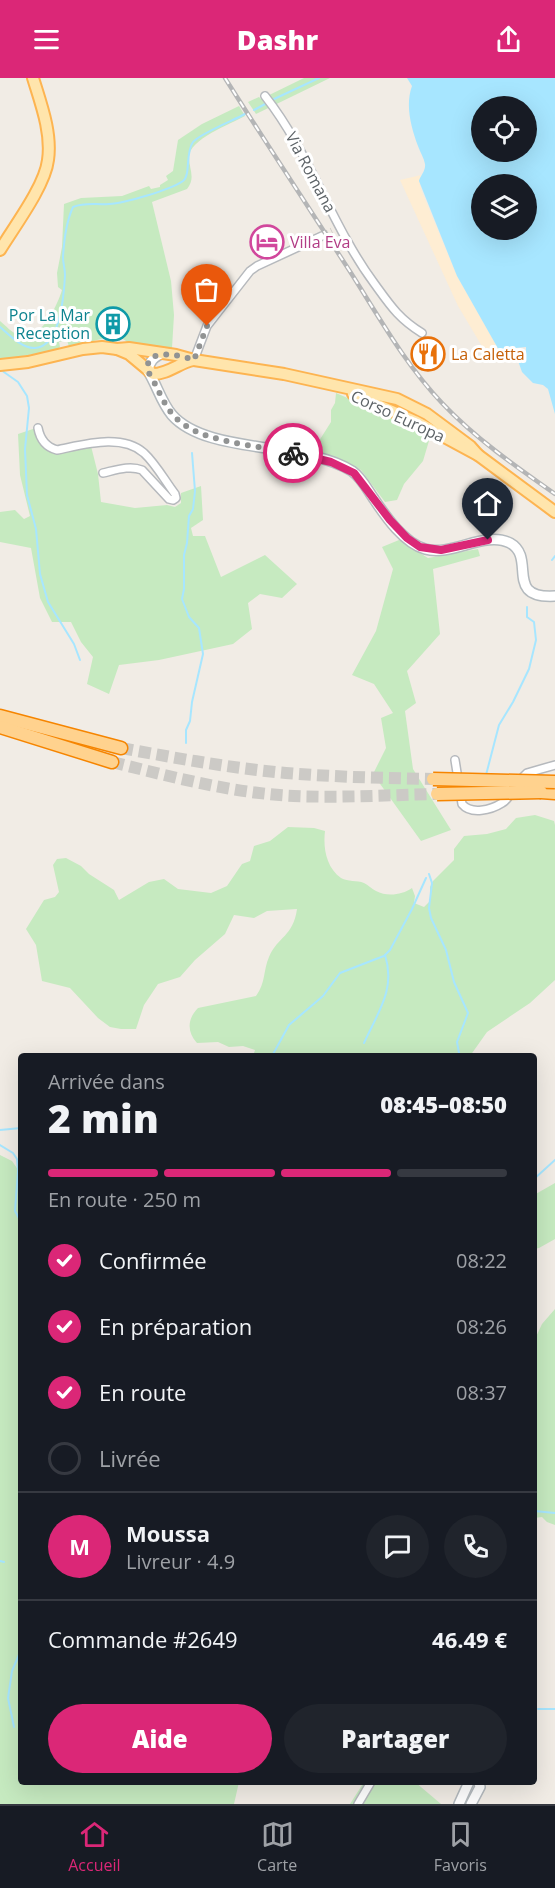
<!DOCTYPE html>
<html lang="fr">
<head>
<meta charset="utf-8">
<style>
  :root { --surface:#171b24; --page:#20242c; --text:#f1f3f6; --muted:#9ea1a6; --line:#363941; --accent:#db2777 }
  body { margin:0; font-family:"Open Sans",sans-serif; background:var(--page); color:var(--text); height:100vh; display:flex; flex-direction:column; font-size:22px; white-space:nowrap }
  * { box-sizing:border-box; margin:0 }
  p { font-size:20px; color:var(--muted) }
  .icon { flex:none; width:33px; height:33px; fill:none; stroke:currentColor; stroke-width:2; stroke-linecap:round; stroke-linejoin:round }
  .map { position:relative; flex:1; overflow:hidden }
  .sheet { position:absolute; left:18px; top:975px; width:519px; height:732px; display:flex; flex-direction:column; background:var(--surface); border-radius:6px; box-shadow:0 6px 24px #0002 }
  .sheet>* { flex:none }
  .tools { position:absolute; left:471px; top:18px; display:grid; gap:12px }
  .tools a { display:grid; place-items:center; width:66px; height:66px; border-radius:50%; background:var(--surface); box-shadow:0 6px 24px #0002; font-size:30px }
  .pin { position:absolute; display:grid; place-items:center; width:51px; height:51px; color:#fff; margin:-62px -26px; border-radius:50% 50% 50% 0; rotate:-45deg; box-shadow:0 0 6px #0007 }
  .pin .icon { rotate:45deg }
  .courier { position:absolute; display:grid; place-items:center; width:60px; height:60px; margin:-30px; border:4px solid #db2777; border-radius:50%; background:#fff; color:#222; box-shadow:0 2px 8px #0007 }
  .overview em { font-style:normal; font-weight:800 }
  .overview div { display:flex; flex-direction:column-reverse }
  .overview { display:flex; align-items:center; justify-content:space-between; height:102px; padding:0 30px }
  h1 { font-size:39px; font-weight:800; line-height:45px }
  .bar { display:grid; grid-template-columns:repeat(4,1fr); gap:9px 6px; align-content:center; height:72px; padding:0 30px }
  .bar i { height:8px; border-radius:4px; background:var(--line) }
  .bar .current { background:var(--accent) }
  .bar p { grid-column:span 4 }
  .line { display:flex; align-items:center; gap:15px; padding:0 30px; border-top:2px solid var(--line) }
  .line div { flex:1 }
  .round { display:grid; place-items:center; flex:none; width:63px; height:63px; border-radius:32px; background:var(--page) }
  ol { padding:0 30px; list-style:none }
  li { display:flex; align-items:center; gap:18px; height:66px }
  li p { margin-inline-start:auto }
  li .icon { padding:6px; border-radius:50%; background:var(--accent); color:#fff; stroke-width:4 }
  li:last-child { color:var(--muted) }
  li i { width:33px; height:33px; border:3px solid var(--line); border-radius:50% }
  .button { display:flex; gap:12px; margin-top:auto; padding:12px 30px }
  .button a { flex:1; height:69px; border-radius:36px; background:var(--accent); color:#fff; font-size:24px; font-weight:800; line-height:69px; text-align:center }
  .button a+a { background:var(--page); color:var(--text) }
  header { display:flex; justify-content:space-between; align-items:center; height:78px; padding:0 30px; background:var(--accent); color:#fff; font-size:27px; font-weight:800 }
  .dock { display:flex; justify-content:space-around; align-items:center; height:84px; border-top:2px solid var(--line); background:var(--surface); font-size:16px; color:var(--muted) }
  .dock a { display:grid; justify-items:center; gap:3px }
  .dock .current { color:var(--accent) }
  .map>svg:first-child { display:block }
  .green { fill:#c6eac0 }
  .sand { fill:#feedd3 }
  .water { fill:#a7e6ff; fill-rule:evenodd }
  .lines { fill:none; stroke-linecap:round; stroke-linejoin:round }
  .stream { stroke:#a7e6ff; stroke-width:2 }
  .street-tunnel { stroke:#cccac6; stroke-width:7; stroke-dasharray:7 3.5; stroke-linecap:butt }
  .highway-tunnel { stroke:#cccac6; stroke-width:12; stroke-dasharray:12 6; stroke-linecap:butt }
  .street-casing { stroke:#b6b9bd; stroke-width:10 }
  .secondary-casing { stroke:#b4babe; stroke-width:12 }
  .primary-casing { stroke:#fdb451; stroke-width:14 }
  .highway-casing { stroke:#f68500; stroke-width:15 }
  .street { stroke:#fff; stroke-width:7 }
  .secondary { stroke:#fff; stroke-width:9 }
  .primary { stroke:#ffe5ac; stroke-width:10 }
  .highway { stroke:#ffd28e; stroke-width:12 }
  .rail-casing { stroke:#b4b5b6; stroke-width:4.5 }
  .rail { stroke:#fff; stroke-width:2; stroke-dasharray:7; stroke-linecap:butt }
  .highway-bridge-casing { stroke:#f68500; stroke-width:15; stroke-linecap:butt }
  .highway-bridge { stroke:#ffd28e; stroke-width:12 }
  .done { stroke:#919393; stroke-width:6; stroke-dasharray:0 10.8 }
  .route { stroke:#db2777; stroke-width:8 }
  .labels { text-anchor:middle; stroke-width:6; stroke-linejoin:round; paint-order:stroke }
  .street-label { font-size:16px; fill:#5d6367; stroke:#fff }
  .hotel-label { font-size:16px; fill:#b23c85; stroke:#fff; text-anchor:start }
  .culture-label { font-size:16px; fill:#0d838f; stroke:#fff; text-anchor:end }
  .food-label { font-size:16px; fill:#c56008; stroke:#fff; text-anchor:start }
</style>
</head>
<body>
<header><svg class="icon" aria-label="menu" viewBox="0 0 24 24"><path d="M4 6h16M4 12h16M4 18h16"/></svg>Dashr<svg class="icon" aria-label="share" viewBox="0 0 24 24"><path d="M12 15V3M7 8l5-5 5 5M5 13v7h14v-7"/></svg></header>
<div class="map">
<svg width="555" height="1726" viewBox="0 0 555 1726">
  <rect width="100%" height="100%" fill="#f1ece5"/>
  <g class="green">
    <polygon points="304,0 330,0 256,36 248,24 259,19 261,21"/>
    <path d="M239,28L245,38C231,46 189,61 189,79C189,91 196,100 187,111L152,124L171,203L174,237L172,270L129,265L117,257L69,269L67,262L59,264L60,269L56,272L0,282V243C6,248 12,255 19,257C41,264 57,228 62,212L58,209L57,195L62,169L64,126L81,120L122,118L149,108L151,111L160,109V107L168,102L166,98L173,93L178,62L202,46Z"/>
    <polygon points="336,315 431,356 423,383 404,406 397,422 385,424 361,392 345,384 312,374 331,344 331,332 335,325"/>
    <path d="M36,350L47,367C63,372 74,372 91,368L98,396L101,424L135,430L167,427L175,429L181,425V415L201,408L203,442L191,450L193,458H205L221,499L265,477L297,506L282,520L260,516L248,525L252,551L233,566L159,582L119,587L109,616L87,606L93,579L81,564L71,544H52L40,520L31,470L0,464V434L15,432L24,441L30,438L20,397L18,356Z"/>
    <polygon points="399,462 428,480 478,471 480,478 433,491 440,556 407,593 416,625 405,633 413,691 451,752 421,763 373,696 386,670 381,640 393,635 374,606 352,597 376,553 393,491 382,469"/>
    <path d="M535,737L554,743L555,747V902L530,925L487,954L470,978H253L255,972L243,968L229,969L218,964L197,965C187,954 187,941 198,930L256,918C266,904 263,893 269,879C278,858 293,859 297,831L267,833L254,840L234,837L225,856L195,882L180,899L158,906L144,927L136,951H121L110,949L98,940L70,910L42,903L36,867L26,851L44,822L55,819L59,814L53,787L57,781L66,780L81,788L89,796L114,812L119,822L149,804L164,801L178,811L211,815L227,808L242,786L250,783L254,768L270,763L288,749L314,750L325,753C323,770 326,789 341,800C348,804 357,802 364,805C368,807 372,811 376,813C387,819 402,817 412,810L415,818L414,825L424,829L430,823V809L433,803L454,782V771L464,758L487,756L506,751L516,740Z"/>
    <polygon points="0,1077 12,1083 21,1096 21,1704 239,1704 234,1726 0,1726"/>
    <polygon points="555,1105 555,1161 539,1170 534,1171 534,1117"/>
    <polygon points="555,1231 555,1447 547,1444 542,1439 534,1440 534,1263 542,1246"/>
    <polygon points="364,1704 415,1704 441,1726 350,1726"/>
  </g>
  <polygon class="sand" points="421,97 419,103 422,114 457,198 500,274 489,280 458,228 400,102"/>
  <path class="water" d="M407,0H555V336L548,311L543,307L533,305L522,294L517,280L519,277L526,275V269L505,271L500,274L457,198L419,103C420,98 426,93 425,86C424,80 420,74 418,68C411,49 405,27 412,8ZM482,28H526V74H482ZM482,106H526V152H482Z"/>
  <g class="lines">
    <g class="stream">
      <polyline points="272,22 319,0"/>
      <polyline points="254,32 267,25"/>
      <path d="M0,249C9,257 23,271 35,270C61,268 64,216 65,197C65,191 63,185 63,179C64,162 66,144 73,129C86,124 95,127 109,126C125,125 170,112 183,103C191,97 185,75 193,64C199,56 234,42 245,36"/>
      <polyline points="1,292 18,304 27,318 29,330 25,371 27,417 36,451 40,496 48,524 74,566 80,582"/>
      <polyline points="552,482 555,478"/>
      <polyline points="186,665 186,652 190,643 192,624 203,576 199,550 189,539 182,521 184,511 184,477 187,465 189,438 193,431 195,413 192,375"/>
      <polyline points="486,697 499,647 513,624 529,591 536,562 534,544 527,539 527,529"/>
      <polyline points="429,796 432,805 429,830 431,840 446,872 454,904 468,935 457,964 459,975"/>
      <path d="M364,965C378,934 396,911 385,877"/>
      <polyline points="272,978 289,947 323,918 340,895 376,881 384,878 390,872 412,831 426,800"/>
      <polyline points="0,1052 21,1050"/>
      <polyline points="0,1067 13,1075 17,1081 18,1093 15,1133 21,1144"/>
      <polyline points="534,1101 555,1082"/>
      <polyline points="534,1433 555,1435"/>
      <polyline points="0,1483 4,1484"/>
      <polyline points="538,1631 555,1631"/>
      <polyline points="14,1649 8,1620 12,1593 21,1572"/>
    </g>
    <polyline class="street-tunnel" points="322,158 332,153"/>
    <g class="highway-tunnel">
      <path d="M121,670C176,680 230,690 286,695C335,699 384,700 433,701"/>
      <path d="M112,684C172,699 232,715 294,718C341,720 389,717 437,716"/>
    </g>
    <defs>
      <g id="street">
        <path d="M265,18C310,75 331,147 374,205C390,227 398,240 422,255"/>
        <polyline points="194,282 207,248 250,193 257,188 322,158"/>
        <path d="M38,350C40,361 46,369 57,372C83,367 121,355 144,375C156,386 165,403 175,416L176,420L173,422L169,421L142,392C130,387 116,392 103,395"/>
        <path d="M455,682L462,726C471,737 491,732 502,725C507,723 509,717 512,714"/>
        <polyline points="520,702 527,695 555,687"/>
        <polyline points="358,1726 371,1704"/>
      </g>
      <g id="secondary">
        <path d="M163,275C154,279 149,283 148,293C157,307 161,324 172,337C207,377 305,363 352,393C362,400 367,411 374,421C386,439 404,465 425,471C452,479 485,452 510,465C537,480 503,521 555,518"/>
        <polyline points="459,1726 469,1704"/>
        <polyline points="471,1726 480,1709 479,1704"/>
      </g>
      <g id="primary">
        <path d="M0,172C14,149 45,108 48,82C52,55 41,26 33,0"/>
        <polyline points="117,271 129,270 176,277 194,282 284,296 397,321 427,336 470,368 478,377"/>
        <path d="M0,287L28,284L83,271L102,269L117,271L129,276L153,296C168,296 179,285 193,282"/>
        <polyline points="353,316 415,343 478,377 555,434"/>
      </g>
      <g id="highway">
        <polyline points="0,638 121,670"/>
        <polyline points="0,649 112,684"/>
        <polyline points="541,714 555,715"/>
      </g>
    </defs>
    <use href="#street" class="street-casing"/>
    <use href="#secondary" class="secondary-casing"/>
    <use href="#primary" class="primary-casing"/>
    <use href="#highway" class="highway-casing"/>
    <use href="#street" class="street"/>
    <use href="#secondary" class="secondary"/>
    <use href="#primary" class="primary"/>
    <use href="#highway" class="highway"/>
    <defs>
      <path id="rail" d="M225,0C266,65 309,130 351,195C379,239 405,286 442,325C475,360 515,388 555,416"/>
    </defs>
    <use href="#rail" class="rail-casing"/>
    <use href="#rail" class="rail"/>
    <defs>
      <g id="highway-bridge">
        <polyline points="433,701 555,704"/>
        <polyline points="437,716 541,714"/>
      </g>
    </defs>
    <use href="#highway-bridge" class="highway-bridge-casing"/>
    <use href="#highway-bridge" class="highway-bridge"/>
  </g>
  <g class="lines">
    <path class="done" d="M207,248L194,282C183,278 144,268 148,292C149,297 154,303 156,308C164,324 170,338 186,348C209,364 264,369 293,375"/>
    <polyline class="route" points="293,375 331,384 354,395 390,442 407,460 420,469 441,472 488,462"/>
  </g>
  <defs>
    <symbol id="hotel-ring" viewBox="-11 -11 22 22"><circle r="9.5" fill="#fff" stroke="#d1479c" stroke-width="1.5"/><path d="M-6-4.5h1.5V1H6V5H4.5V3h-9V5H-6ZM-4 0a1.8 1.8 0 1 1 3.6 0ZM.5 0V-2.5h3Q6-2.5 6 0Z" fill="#d1479c"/></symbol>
    <symbol id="building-ring" viewBox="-11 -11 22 22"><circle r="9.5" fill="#fff" stroke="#0f9aa8" stroke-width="1.5"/><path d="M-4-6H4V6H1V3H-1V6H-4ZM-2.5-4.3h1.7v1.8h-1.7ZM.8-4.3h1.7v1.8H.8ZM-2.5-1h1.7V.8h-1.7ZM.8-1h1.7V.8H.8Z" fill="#0f9aa8"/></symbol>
    <symbol id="restaurant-ring" viewBox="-11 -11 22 22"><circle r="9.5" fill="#fff" stroke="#e8710a" stroke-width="1.5"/><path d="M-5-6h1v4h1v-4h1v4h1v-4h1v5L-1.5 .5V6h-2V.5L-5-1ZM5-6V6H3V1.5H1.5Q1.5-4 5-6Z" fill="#e8710a"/></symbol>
  </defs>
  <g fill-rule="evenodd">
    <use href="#hotel-ring" x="248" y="145" width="38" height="38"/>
    <use href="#building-ring" x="94" y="227" width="38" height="38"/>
    <use href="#restaurant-ring" x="409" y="257" width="38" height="38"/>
  </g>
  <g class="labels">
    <g class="street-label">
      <text transform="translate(311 94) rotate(62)" y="6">Via Romana</text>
      <text transform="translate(398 338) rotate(25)" y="6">Corso Europa</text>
    </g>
    <g class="hotel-label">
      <text x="290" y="170">Villa Eva</text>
    </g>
    <g class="culture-label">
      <text x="90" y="243">Por La Mar<tspan x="90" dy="18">Reception</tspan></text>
    </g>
    <g class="food-label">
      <text x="451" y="282">La Caletta</text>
    </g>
  </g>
</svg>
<div class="tools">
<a><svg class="icon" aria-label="locate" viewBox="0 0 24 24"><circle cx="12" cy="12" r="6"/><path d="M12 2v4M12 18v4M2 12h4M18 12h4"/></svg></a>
<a><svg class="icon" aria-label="layers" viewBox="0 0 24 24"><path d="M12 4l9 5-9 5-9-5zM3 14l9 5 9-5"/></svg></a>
</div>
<div class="pin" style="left:207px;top:248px;background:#ea580c"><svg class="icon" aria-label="bag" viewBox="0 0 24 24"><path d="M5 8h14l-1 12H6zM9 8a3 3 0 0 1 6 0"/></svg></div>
<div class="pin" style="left:488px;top:462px;background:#1f2937"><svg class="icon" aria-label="home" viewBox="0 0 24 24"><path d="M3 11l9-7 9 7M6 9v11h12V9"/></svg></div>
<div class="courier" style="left:293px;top:375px"><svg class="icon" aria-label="bike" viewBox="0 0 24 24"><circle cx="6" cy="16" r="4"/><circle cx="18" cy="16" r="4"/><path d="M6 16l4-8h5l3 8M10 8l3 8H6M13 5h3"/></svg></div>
<section class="sheet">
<div class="overview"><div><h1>2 min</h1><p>Arrivée dans</p></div><em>08:45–08:50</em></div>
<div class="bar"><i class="current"></i><i class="current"></i><i class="current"></i><i></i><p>En route · 250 m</p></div>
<ol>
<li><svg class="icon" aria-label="check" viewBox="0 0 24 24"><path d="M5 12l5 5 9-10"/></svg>Confirmée<p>08:22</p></li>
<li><svg class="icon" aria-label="check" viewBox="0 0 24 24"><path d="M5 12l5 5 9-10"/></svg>En préparation<p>08:26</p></li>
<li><svg class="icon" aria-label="check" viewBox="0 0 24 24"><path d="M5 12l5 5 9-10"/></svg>En route<p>08:37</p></li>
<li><i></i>Livrée</li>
</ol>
<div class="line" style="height:108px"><b class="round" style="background:var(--accent);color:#fff">M</b><div><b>Moussa</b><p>Livreur · 4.9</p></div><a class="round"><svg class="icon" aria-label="chat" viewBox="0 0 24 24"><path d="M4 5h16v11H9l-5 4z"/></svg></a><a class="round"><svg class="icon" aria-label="phone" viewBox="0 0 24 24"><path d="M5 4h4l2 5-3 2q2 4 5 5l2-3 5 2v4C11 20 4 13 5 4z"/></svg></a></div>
<div class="line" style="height:78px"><div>Commande #2649</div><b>46.49 €</b></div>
<div class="button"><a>Aide</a><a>Partager</a></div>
</section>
</div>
<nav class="dock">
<a class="current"><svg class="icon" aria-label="home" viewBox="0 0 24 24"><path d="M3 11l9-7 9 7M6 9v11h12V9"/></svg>Accueil</a>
<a><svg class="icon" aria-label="map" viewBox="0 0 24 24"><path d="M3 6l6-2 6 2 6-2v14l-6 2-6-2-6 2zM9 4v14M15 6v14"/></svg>Carte</a>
<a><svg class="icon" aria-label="saved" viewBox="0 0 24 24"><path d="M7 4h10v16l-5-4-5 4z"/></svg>Favoris</a>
</nav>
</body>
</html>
